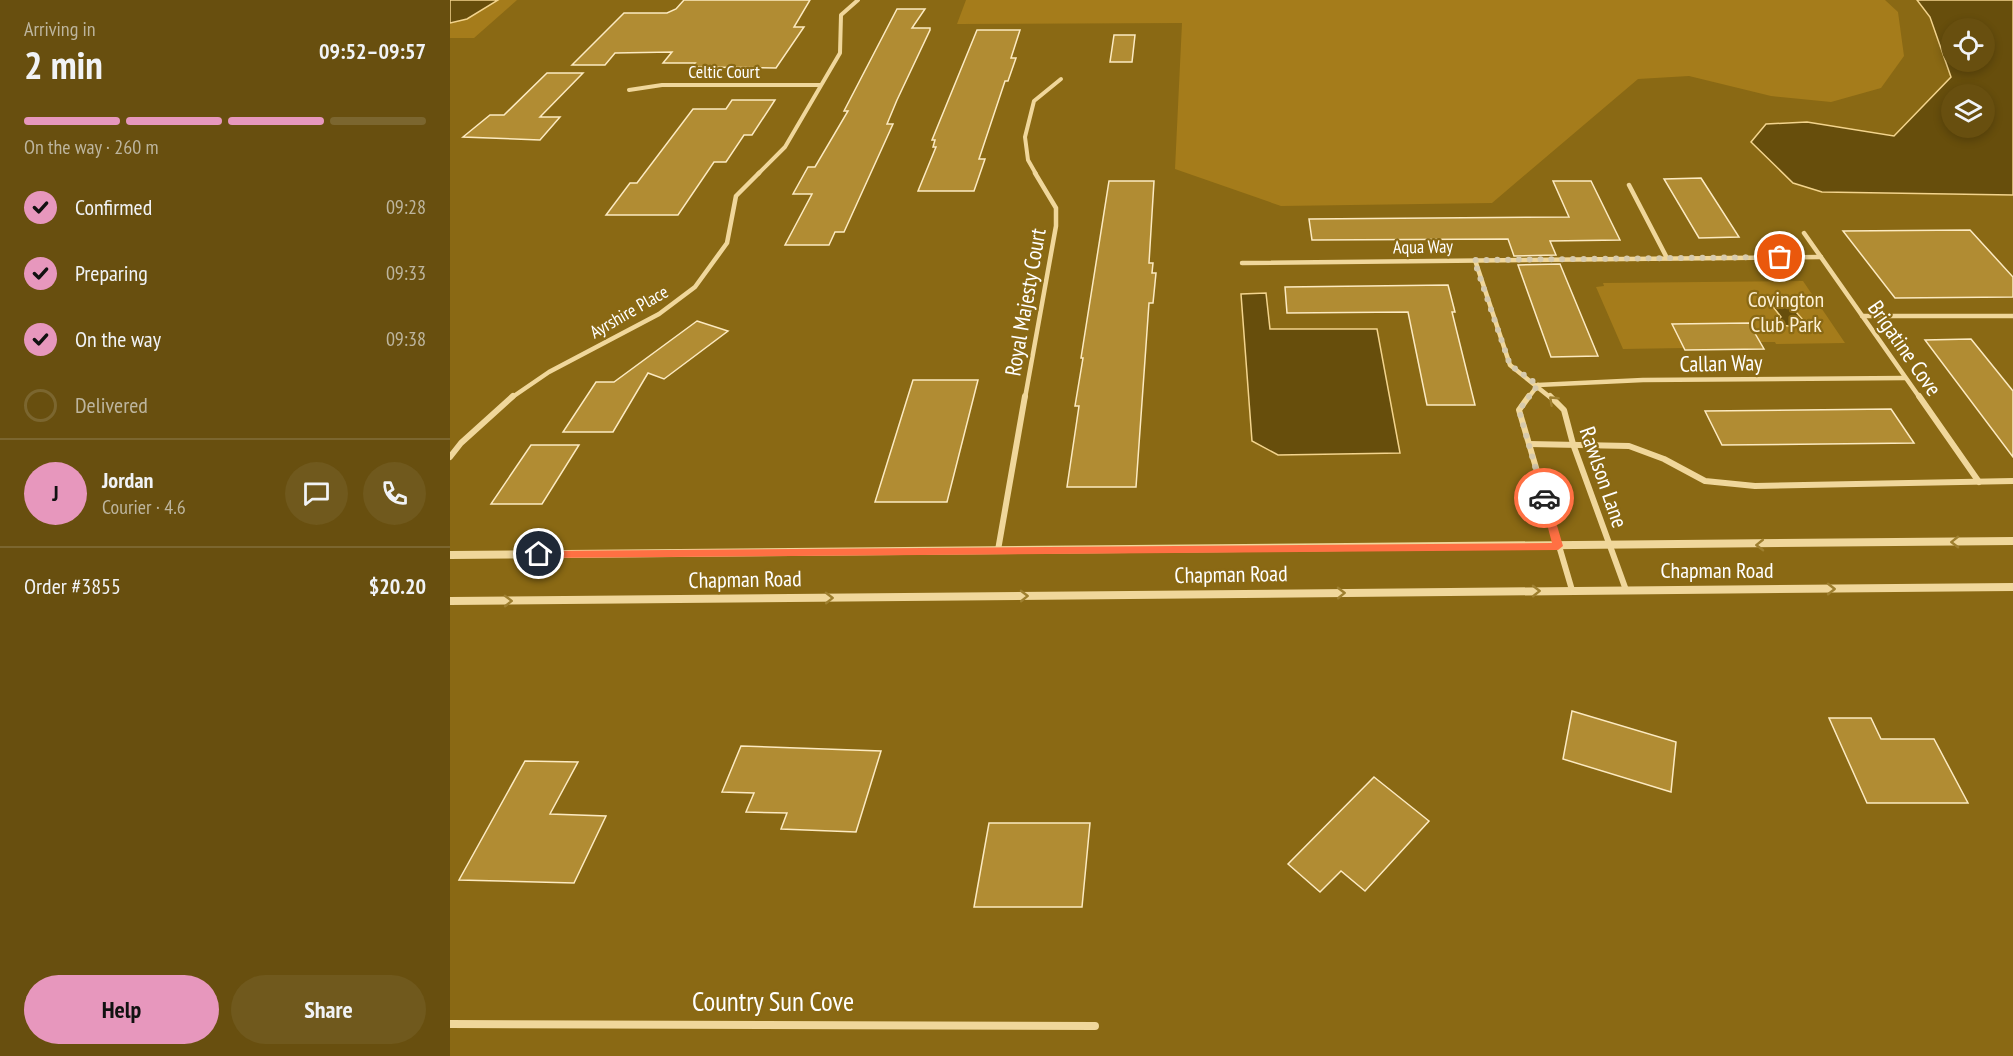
<!DOCTYPE html>
<html lang="en">
<head>
<meta charset="utf-8">
<style>
  :root { --surface:#684f0f; --page:#70591d; --text:#f1f3f6; --muted:#bdb59e; --line:#7b662f; --accent:#e797bd }
  body { margin:0; font-family:"PT Sans Narrow",sans-serif; background:var(--page); color:var(--text); height:100vh; display:flex; flex-direction:column; font-size:22px; white-space:nowrap }
  * { box-sizing:border-box; margin:0 }
  p { font-size:20px; color:var(--muted) }
  .icon { flex:none; width:33px; height:33px; fill:none; stroke:currentColor; stroke-width:2; stroke-linecap:round; stroke-linejoin:round }
  .map { position:relative; flex:1; overflow:hidden }
  .sheet { display:flex; flex-direction:column; background:var(--surface); width:450px }
  .sheet>* { flex:none }
  .fabs { position:absolute; left:1491px; top:18px; display:grid; gap:12px }
  .fabs a { display:grid; place-items:center; width:54px; height:54px; border-radius:50%; background:var(--surface); box-shadow:0 3px 9px #0003; font-size:30px }
  .pin { position:absolute; display:grid; place-items:center; width:51px; height:51px; color:#fff; margin:-26px; border:3px solid #fff; border-radius:50%; box-shadow:0 2px 6px #0007 }
  .courier { position:absolute; display:grid; place-items:center; width:60px; height:60px; margin:-30px; border:4px solid #ff7043; border-radius:50%; background:#fff; color:#222; box-shadow:0 2px 8px #0007 }
  .head em { font-style:normal; font-weight:800 }
  .head div { display:flex; flex-direction:column-reverse }
  .head { display:flex; align-items:center; justify-content:space-between; height:102px; padding:0 24px }
  h1 { font-size:39px; font-weight:800; line-height:45px }
  .bar { display:grid; grid-template-columns:repeat(4,1fr); gap:9px 6px; align-content:center; height:72px; padding:0 24px }
  .bar i { height:8px; border-radius:4px; background:var(--line) }
  .bar .on { background:var(--accent) }
  .bar p { grid-column:span 4 }
  .line { display:flex; align-items:center; gap:15px; padding:0 24px; border-top:2px solid var(--line) }
  .line div { flex:1 }
  .round { display:grid; place-items:center; flex:none; width:63px; height:63px; border-radius:32px; background:var(--page) }
  ol { padding:0 24px; list-style:none }
  li { display:flex; align-items:center; gap:18px; height:66px }
  li p { margin-inline-start:auto }
  li .icon { padding:6px; border-radius:50%; background:var(--accent); color:#111; stroke-width:4 }
  li:last-child { color:var(--muted) }
  li i { width:33px; height:33px; border:3px solid var(--line); border-radius:50% }
  .primary-button { display:flex; gap:12px; margin-top:auto; padding:12px 24px }
  .primary-button a { flex:1; height:69px; border-radius:36px; background:var(--accent); color:#111; font-size:24px; font-weight:800; line-height:69px; text-align:center }
  .primary-button a+a { background:var(--page); color:var(--text) }
  main { display:flex; flex:1; min-height:0 }
  .map>svg:first-child { display:block }
  .green { fill:#a57c1b }
  .water { fill:#674e0c; stroke:#f3d48d; stroke-width:1.5; fill-rule:evenodd }
  .building { fill:#b18c33; stroke:#fceac1; stroke-width:1.5 }
  .lines { fill:none; stroke-linecap:round; stroke-linejoin:round }
  .minor-far3 { stroke:#f0d79b; stroke-width:4 }
  .minor-far2 { stroke:#f0d79b; stroke-width:4.5 }
  .minor-far1 { stroke:#f0d79b; stroke-width:6 }
  .minor { stroke:#f0d79b; stroke-width:8 }
  .tertiary { fill:#f0d79b; fill-rule:evenodd }
  .oneway { stroke:#9e7f2f }
  .route { fill:#ff7043 }
  .done { stroke:#d6caad; stroke-width:6; stroke-dasharray:0 10.8 }
  .labels { text-anchor:middle; stroke-width:4.5; stroke-linejoin:round; paint-order:stroke }
  .far-street-label { font-size:18px; fill:#fff; stroke:#8a6914 }
  .park-label { font-size:22px; fill:#fdf0d4; stroke:#8a6914 }
  .street-label { font-size:22px; fill:#fff; stroke:#8a6914 }
  .near-street-label { font-size:27px; fill:#fff; stroke:#8a6914 }
</style>
</head>
<body>
<main>
<section class="sheet">
<div class="head"><div><h1>2 min</h1><p>Arriving in</p></div><em>09:52–09:57</em></div>
<div class="bar"><i class="on"></i><i class="on"></i><i class="on"></i><i></i><p>On the way · 260 m</p></div>
<ol>
<li><svg class="icon" aria-label="check" viewBox="0 0 24 24"><path d="M5 12l5 5 9-10"/></svg>Confirmed<p>09:28</p></li>
<li><svg class="icon" aria-label="check" viewBox="0 0 24 24"><path d="M5 12l5 5 9-10"/></svg>Preparing<p>09:33</p></li>
<li><svg class="icon" aria-label="check" viewBox="0 0 24 24"><path d="M5 12l5 5 9-10"/></svg>On the way<p>09:38</p></li>
<li><i></i>Delivered</li>
</ol>
<div class="line" style="height:108px"><b class="round" style="background:var(--accent);color:#111">J</b><div><b>Jordan</b><p>Courier · 4.6</p></div><a class="round"><svg class="icon" aria-label="chat" viewBox="0 0 24 24"><path d="M4 5h16v11H9l-5 4z"/></svg></a><a class="round"><svg class="icon" aria-label="phone" viewBox="0 0 24 24"><path d="M5 4h4l2 5-3 2q2 4 5 5l2-3 5 2v4C11 20 4 13 5 4z"/></svg></a></div>
<div class="line" style="height:78px"><div>Order #3855</div><b>$20.20</b></div>
<div class="primary-button"><a>Help</a><a>Share</a></div>
</section>
<div class="map">
<svg width="1563" height="1056" viewBox="0 0 1563 1056">
  <rect width="100%" height="100%" fill="#8a6914"/>
  <g class="green">
    <polygon points="48,0 67,0 24,38 0,38 0,23 17,19"/>
    <polygon points="516,0 1435,0 1448,12 1454,56 1431,88 1381,102 1321,96 1239,76 1188,79 1042,203 831,206 725,169 732,23 507,24"/>
    <polygon points="1353,281 1395,343 1326,344 1325,342 1310,342 1223,324 1234,348 1173,349 1146,287 1154,286 1153,283"/>
  </g>
  <g class="water">
    <polygon points="0,0 48,0 17,19 0,23"/>
    <path d="M1467,0H1563V195L1372,192L1343,183L1301,142L1316,124L1357,122L1444,136L1501,77L1480,17ZM1534,28V62H1502V28ZM1534,94V128H1502V94Z"/>
    <polygon points="816,293 820,329 927,329 950,453 828,455 802,441 791,294"/>
    <polygon points="1323,302 1340,305 1353,320 1346,327 1331,325 1328,320 1331,317 1321,304"/>
  </g>
  <g class="building">
    <polygon points="234,0 360,0 344,27 354,27 326,68 241,67 245,63 213,63 222,52 165,53 155,65 122,65 174,13 217,13 226,9"/>
    <polygon points="447,9 475,9 462,28 480,28 480,30 447,100 437,124 443,124 394,232 385,232 379,245 335,245 362,194 343,194 358,167 365,167 398,111 394,111"/>
    <polygon points="527,30 570,30 561,58 566,58 558,81 555,81 529,159 535,159 524,191 468,191 486,147 483,147 485,140 482,140"/>
    <polygon points="664,35 685,35 682,62 660,62"/>
    <polygon points="97,73 133,73 90,117 110,117 90,140 13,137 40,115 54,115"/>
    <polygon points="282,100 325,100 302,135 294,135 276,162 264,162 228,215 156,215 180,183 187,183 243,109 276,109"/>
    <polygon points="1251,178 1289,237 1249,238 1214,179"/>
    <polygon points="659,181 704,181 699,263 703,263 702,273 706,273 703,303 699,303 686,487 617,487 629,406 625,406 633,358 631,358"/>
    <polygon points="1103,181 1141,181 1170,240 1100,241 1106,255 1064,256 1058,239 862,240 859,219 1119,217"/>
    <polygon points="1520,230 1563,277 1563,297 1445,298 1393,231"/>
    <polygon points="1110,264 1148,356 1101,357 1068,265"/>
    <polygon points="998,285 1005,312 1002,312 1025,405 977,405 958,312 837,313 835,287"/>
    <polygon points="247,321 278,331 214,379 198,373 163,432 113,432 146,382 164,382"/>
    <polygon points="1299,323 1314,349 1235,350 1222,324"/>
    <polygon points="1521,339 1563,391 1563,457 1475,340"/>
    <polygon points="463,380 528,380 497,502 425,502"/>
    <polygon points="1441,409 1464,443 1272,445 1255,411"/>
    <polygon points="81,445 129,445 92,504 41,504"/>
    <polygon points="1122,711 1226,742 1221,792 1113,759"/>
    <polygon points="1379,718 1421,718 1431,739 1484,739 1518,803 1417,803"/>
    <polygon points="291,746 431,751 406,832 331,829 337,813 296,812 304,793 272,792"/>
    <polygon points="75,761 128,762 100,814 156,816 124,883 9,880"/>
    <polygon points="924,777 979,821 915,891 891,871 870,892 838,864"/>
    <polygon points="539,823 640,823 632,907 524,907"/>
  </g>
  <g class="lines">
    <g class="minor-far3">
      <polyline points="179,90 212,85 370,85"/>
      <polyline points="308,174 335,147 390,53 391,15 408,0"/>
      <polyline points="586,174 578,160 575,137 584,101 611,79"/>
    </g>
    <g class="minor-far2">
      <polyline points="1179,185 1217,258"/>
      <polyline points="1354,233 1470,398"/>
      <polyline points="1025,260 1060,365 1101,398"/>
      <polyline points="792,263 1371,257"/>
      <polyline points="1412,316 1563,316"/>
      <polyline points="1088,385 1193,380 1455,378"/>
      <polyline points="61,398 99,372 209,314 245,287 277,243 286,196 309,173"/>
      <polyline points="575,398 606,226 606,208 585,173"/>
      <polyline points="1078,398 1088,385"/>
    </g>
    <g class="minor-far1">
      <polyline points="1079,396 1069,410 1122,590"/>
      <polyline points="1100,396 1114,410 1123,444 1176,590"/>
      <polyline points="1469,396 1529,482"/>
      <polyline points="1079,444 1179,446 1214,459 1255,481 1305,486 1563,481"/>
      <polyline points="0,457 11,443 63,396"/>
      <polyline points="548,550 575,396"/>
    </g>
    <polyline class="minor" points="0,1024 645,1026"/>
    <g class="tertiary">
      <polygon points="1563,537 1563,545 0,559 0,551"/>
      <polygon points="1563,583 1563,591 0,605 0,597"/>
    </g>
  </g>
  <defs><path id="oneway-chevron" d="M-2-3.5L2.5 0L-2 3.5" fill="none" stroke-width="1.6" stroke-linecap="round" stroke-linejoin="round" transform="scale(1.5)"/></defs>
  <g class="oneway">
    <use href="#oneway-chevron" transform="translate(1103 400) rotate(-137)"/>
    <use href="#oneway-chevron" transform="translate(1505 542) rotate(179)"/>
    <use href="#oneway-chevron" transform="translate(1310 545) rotate(179)"/>
    <use href="#oneway-chevron" transform="translate(1381 589)"/>
    <use href="#oneway-chevron" transform="translate(1086 591) rotate(-1)"/>
    <use href="#oneway-chevron" transform="translate(891 593) rotate(-1)"/>
    <use href="#oneway-chevron" transform="translate(574 596) rotate(-1)"/>
    <use href="#oneway-chevron" transform="translate(379 598) rotate(-1)"/>
    <use href="#oneway-chevron" transform="translate(58 601) rotate(-1)"/>
  </g>
  <polygon class="route" points="1094,495 1099,498 1113,546 1108,550 89,558 84,554 89,551 1102,543 1090,498"/>
  <g class="lines">
    <polyline class="done" points="1094,498 1069,410 1088,385 1060,365 1024,260 1330,257"/>
  </g>
  <g class="labels">
    <g class="far-street-label">
      <text x="274" y="78">Celtic Court</text>
      <text transform="translate(973 247) rotate(-1)" y="6">Aqua Way</text>
      <text transform="translate(179 312) rotate(-30)" y="6">Ayrshire Place</text>
    </g>
    <g class="park-label">
      <text x="1336" y="307">Covington<tspan x="1336" dy="25">Club Park</tspan></text>
    </g>
    <g class="street-label">
      <text transform="translate(575 302) rotate(-80)" y="8">Royal Majesty Court</text>
      <text transform="translate(1455 348) rotate(55)" y="8">Brigatine Cove</text>
      <text transform="translate(1271 363) rotate(-1)" y="8">Callan Way</text>
      <text transform="translate(1154 477) rotate(71)" y="8">Rawlson Lane</text>
      <text x="1267" y="578">Chapman Road</text>
      <text transform="translate(781 574) rotate(-1)" y="8">Chapman Road</text>
      <text transform="translate(295 579) rotate(-1)" y="8">Chapman Road</text>
    </g>
    <g class="near-street-label">
      <text x="323" y="1011">Country Sun Cove</text>
    </g>
  </g>
</svg>
<div class="fabs">
<a><svg class="icon" aria-label="locate" viewBox="0 0 24 24"><circle cx="12" cy="12" r="6"/><path d="M12 2v4M12 18v4M2 12h4M18 12h4"/></svg></a>
<a><svg class="icon" aria-label="layers" viewBox="0 0 24 24"><path d="M12 4l9 5-9 5-9-5zM3 14l9 5 9-5"/></svg></a>
</div>
<div class="pin" style="left:1330px;top:257px;background:#ea580c"><svg class="icon" aria-label="bag" viewBox="0 0 24 24"><path d="M5 8h14l-1 12H6zM9 8a3 3 0 0 1 6 0"/></svg></div>
<div class="pin" style="left:89px;top:554px;background:#1f2937"><svg class="icon" aria-label="home" viewBox="0 0 24 24"><path d="M3 11l9-7 9 7M6 9v11h12V9"/></svg></div>
<div class="courier" style="left:1094px;top:498px"><svg class="icon" aria-label="car" viewBox="0 0 24 24"><path d="M5 17H2v-5l4-1 3-4h7l3 4 3 1v5h-3M9 17h6M6 11h13"/><circle cx="7" cy="17" r="2"/><circle cx="17" cy="17" r="2"/></svg></div>
</div>
</main>
</body>
</html>
